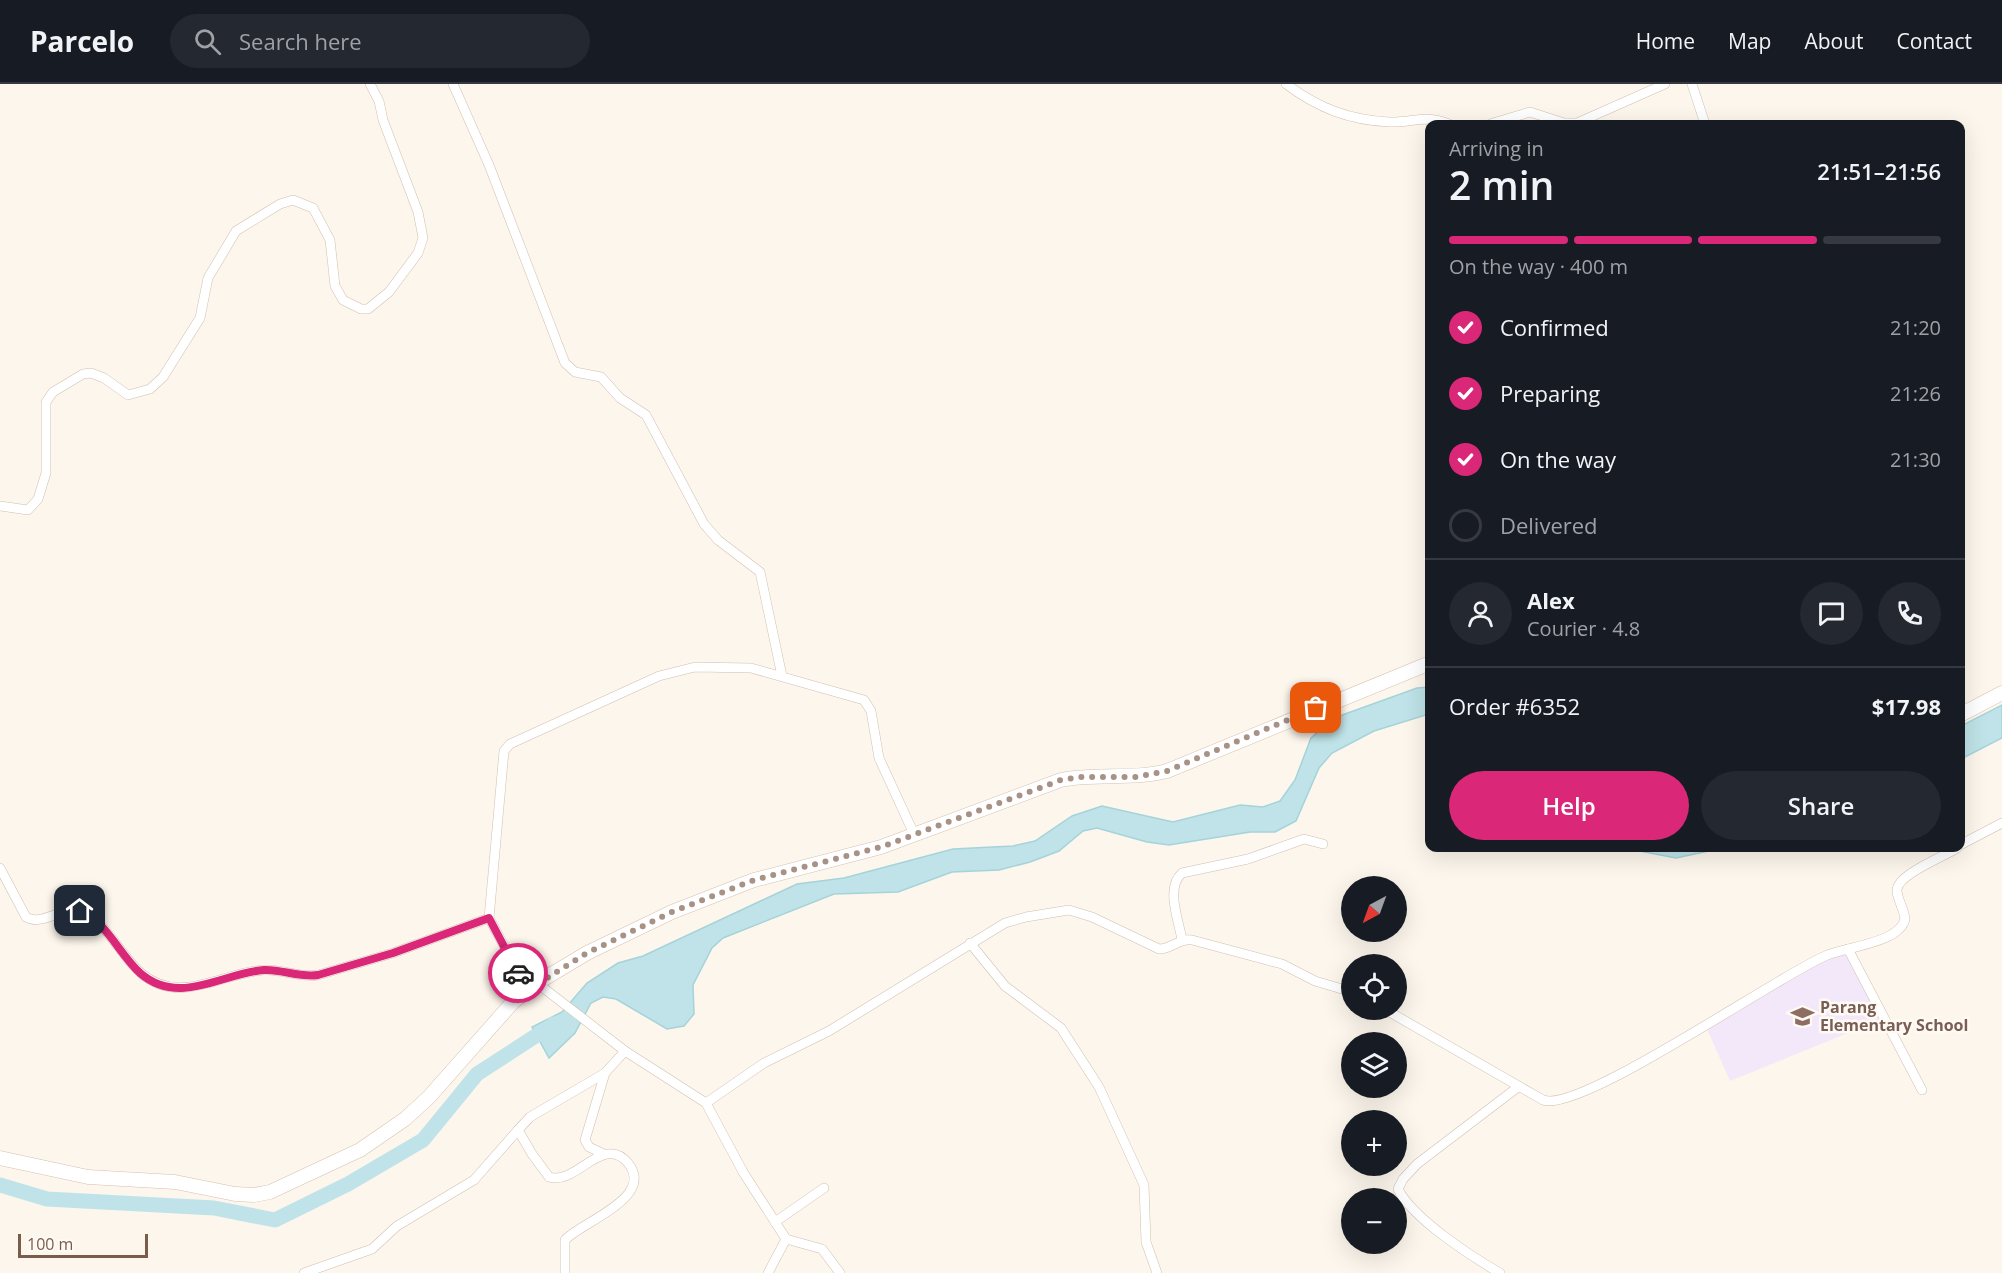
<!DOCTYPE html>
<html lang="en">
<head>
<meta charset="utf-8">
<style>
  :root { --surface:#171b24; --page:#242831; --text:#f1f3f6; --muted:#9ea1a6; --line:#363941; --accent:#db2777 }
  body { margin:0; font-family:"Open Sans",sans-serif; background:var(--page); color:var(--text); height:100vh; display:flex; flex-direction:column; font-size:22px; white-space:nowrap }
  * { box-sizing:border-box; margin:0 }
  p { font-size:20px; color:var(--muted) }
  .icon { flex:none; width:33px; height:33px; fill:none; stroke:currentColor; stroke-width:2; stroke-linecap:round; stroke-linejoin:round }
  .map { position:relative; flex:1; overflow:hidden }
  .sheet { position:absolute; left:1425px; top:36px; width:540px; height:732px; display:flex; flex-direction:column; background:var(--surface); border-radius:12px; box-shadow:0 6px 24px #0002 }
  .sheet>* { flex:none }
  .needle { width:39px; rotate:221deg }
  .fabs { position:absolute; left:1341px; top:792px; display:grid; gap:12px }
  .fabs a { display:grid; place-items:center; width:66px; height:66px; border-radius:50%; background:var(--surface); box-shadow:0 6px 24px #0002; font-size:30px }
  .scale { position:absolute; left:18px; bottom:15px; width:130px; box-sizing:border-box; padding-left:6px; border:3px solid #7a5c4d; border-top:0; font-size:16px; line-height:21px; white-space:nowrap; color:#7a5c4d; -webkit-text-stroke:4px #fffaf3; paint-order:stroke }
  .pin { position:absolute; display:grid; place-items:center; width:51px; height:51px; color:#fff; margin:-26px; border-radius:12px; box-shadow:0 3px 9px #0006 }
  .courier { position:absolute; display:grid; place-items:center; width:60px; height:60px; margin:-30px; border:4px solid #db2777; border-radius:50%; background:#fff; color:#222; box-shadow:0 2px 8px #0007 }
  .head em { font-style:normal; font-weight:600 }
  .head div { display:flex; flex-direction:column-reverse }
  .head { display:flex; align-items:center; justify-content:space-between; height:102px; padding:0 24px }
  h1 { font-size:39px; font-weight:600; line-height:45px }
  .bar { display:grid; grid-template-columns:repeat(4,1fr); gap:9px 6px; align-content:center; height:72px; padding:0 24px }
  .bar i { height:8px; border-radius:4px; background:var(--line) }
  .bar .active { background:var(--accent) }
  .bar p { grid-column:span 4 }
  .line { display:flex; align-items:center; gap:15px; padding:0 24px; border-top:2px solid var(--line) }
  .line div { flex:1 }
  .round { display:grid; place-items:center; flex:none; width:63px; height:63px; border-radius:32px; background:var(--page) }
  ol { padding:0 24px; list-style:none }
  li { display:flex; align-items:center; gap:18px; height:66px }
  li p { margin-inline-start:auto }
  li .icon { padding:6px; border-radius:50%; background:var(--accent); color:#fff; stroke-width:4 }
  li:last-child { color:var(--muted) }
  li i { width:33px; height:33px; border:3px solid var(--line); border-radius:50% }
  .cta { display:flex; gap:12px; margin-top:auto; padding:12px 24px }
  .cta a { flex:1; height:69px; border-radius:36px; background:var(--accent); color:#fff; font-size:24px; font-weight:600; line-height:69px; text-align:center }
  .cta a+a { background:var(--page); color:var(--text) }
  header { display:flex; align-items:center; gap:36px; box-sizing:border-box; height:84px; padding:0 30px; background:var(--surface); border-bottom:2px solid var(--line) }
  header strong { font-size:28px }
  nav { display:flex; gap:33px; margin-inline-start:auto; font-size:21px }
  .search { width:420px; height:54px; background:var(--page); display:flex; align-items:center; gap:15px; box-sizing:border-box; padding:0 21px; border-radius:33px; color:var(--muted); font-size:22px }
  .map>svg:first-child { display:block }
  .education { fill:#f3e8fa }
  .water { fill:#bfe3e8; stroke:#a5d3da; stroke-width:1.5 }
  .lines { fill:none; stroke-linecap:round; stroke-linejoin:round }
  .river { stroke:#bfe3e8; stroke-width:15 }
  .street-casing { stroke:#d1beb0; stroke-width:10 }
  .secondary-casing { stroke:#d6c0b0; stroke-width:15 }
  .street { stroke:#fff; stroke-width:9 }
  .secondary { stroke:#fff; stroke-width:14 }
  .done { stroke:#a89285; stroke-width:6; stroke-dasharray:0 10.8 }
  .route { stroke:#db2777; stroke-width:8 }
  .labels { text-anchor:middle; stroke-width:5; stroke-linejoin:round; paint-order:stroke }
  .education-label { font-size:16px; font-weight:bold; fill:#785e54; stroke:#fffaf3; text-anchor:start }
</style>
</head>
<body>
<header>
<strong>Parcelo</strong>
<div class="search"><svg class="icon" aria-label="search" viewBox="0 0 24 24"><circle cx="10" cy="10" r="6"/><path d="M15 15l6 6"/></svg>Search here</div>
<nav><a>Home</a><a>Map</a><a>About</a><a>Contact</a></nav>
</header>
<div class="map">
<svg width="2002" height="1189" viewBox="0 0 2002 1189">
  <rect width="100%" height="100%" fill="#fdf6ec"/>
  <polygon class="education" points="1846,869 1883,938 1843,951 1730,997 1707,945 1733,927 1833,872"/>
  <g class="water">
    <polygon points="1429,603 1429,630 1374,647 1332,669 1319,684 1296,737 1275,748 1250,748 1169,761 1147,758 1097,744 1083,747 1059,767 1030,778 999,786 952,788 898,808 834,810 723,854 712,864 693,901 694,930 684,942 667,945 616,915 603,913 591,919 575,949 549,974 532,943 562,928 587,899 618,879 643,872 797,800 844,794 953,765 1013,762 1035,757 1072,732 1102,722 1173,738 1240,721 1263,723 1280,717 1295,696 1311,654 1334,634 1417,604"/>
    <polygon points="2002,621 2002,654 1961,675 1961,642"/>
    <polygon points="1624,764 1723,764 1676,774"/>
  </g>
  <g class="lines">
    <polyline class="river" points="0,1101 47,1115 214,1124 275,1136 348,1100 423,1056 477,990 554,940"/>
    <defs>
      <g id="street">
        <polyline points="453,0 489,81 565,279 575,288 601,293 620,314 646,331 704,440 718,456 760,488 782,592"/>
        <path d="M1286,0C1318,24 1349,36 1389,38C1413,39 1424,30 1449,40"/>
        <polyline points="1692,0 1705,40"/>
        <polyline points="1490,40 1530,28 1564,39 1577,39 1665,0"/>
        <polyline points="0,422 28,426 38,415 46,389 46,318 53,308 83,290 91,289 104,294 128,311 150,305 163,293 200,234 208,194 236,147 280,120 293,116 313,124 330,156 335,202 343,216 361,225 368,225 389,208 418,169 423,154 418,128 383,36 379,17 370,0"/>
        <polyline points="1960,761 2002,739"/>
        <path d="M0,784L26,833C42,843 63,821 82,828C105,836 122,874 142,890C181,922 223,888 264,886C283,885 300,894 318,891L393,869L489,834"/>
        <path d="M1182,856C1179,837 1165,804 1182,789L1248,775L1304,755L1323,760"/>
        <polyline points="970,859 1005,902 1061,944 1099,1003 1144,1101 1146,1158 1157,1189"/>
        <polyline points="1848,865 1922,1006"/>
        <polyline points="537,899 625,967 706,1019 743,1088 786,1155 822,1165 840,1189"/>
        <polyline points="528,906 489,834 504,667 510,660 659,592 695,583 751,584 864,616 871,627 879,674 914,750"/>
        <path d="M1386,926L1543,1016C1579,1030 1776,893 1825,872C1845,863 1900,859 1905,835C1904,825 1898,817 1897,807C1896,791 1943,773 1957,764"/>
        <path d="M706,1019L764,979L829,947L1005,839L1026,833L1069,826L1092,833L1159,865C1172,865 1179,854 1192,856L1282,880L1315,897L1352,908"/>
        <polyline points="604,1070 589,1063 585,1056 605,989"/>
        <polyline points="775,1138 824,1104"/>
        <polyline points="304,1189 372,1165 397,1142 474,1096 518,1046"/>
        <path d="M565,1189V1156C581,1138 656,1114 628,1079C603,1049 576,1102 549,1093L532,1070L518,1046L530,1033L605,989L625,967"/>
        <polyline points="768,1189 786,1155"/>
        <path d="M1500,1189C1472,1173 1412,1134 1398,1105L1403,1095L1417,1080L1518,1003"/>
      </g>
      <g id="secondary">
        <polyline points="1960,631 2002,609"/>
        <path d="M0,1074L88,1093L175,1098L235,1110L254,1111L270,1108L360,1066L405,1035L429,1013L513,918L537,899L587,869L672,828L754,796L881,763L1061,696C1096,689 1132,696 1167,687L1430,579"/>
      </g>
    </defs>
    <use href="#street" class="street-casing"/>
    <use href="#secondary" class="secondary-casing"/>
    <use href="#street" class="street"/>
    <use href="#secondary" class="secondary"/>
  </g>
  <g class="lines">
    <polyline class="done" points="518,889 528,906 587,869 672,828 754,796 881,763 1061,696 1082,693 1135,693 1167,687 1316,624"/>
    <path class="route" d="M80,827C106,837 119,870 140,889C179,923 222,889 264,886C282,885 300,894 318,891L393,869L489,834L518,889"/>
  </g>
  <defs>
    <symbol id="school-bare" viewBox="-9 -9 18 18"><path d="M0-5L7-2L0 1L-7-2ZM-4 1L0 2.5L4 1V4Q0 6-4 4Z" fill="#8d6e63" stroke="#fffaf3" stroke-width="2.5" paint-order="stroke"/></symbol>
  </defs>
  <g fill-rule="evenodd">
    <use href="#school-bare" x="1786" y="916" width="33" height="33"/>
  </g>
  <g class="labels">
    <g class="education-label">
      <text x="1820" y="929">Parang<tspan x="1820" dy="18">Elementary School</tspan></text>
    </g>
  </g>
</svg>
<div class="fabs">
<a><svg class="needle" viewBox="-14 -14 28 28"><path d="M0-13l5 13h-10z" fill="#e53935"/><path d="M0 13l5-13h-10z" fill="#9ea1a6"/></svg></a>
<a><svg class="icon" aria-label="locate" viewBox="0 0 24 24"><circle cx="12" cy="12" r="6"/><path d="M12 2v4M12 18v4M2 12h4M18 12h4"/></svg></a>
<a><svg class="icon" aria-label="layers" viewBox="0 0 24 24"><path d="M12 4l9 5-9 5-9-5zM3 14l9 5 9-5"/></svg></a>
<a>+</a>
<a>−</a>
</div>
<div class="scale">100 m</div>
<div class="pin" style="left:1316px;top:624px;background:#ea580c"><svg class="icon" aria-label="bag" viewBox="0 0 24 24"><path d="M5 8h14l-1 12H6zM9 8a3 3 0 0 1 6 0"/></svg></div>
<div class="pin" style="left:80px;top:827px;background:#1f2937"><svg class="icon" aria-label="home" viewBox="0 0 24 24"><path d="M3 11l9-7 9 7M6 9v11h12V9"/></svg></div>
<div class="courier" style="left:518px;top:889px"><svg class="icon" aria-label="car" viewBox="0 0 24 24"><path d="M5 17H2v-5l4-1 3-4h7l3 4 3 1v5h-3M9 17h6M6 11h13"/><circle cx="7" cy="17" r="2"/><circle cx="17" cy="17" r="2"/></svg></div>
<section class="sheet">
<div class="head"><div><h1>2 min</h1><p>Arriving in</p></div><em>21:51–21:56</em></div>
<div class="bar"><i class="active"></i><i class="active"></i><i class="active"></i><i></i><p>On the way · 400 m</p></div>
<ol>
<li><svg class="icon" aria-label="check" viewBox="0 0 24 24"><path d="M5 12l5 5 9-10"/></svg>Confirmed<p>21:20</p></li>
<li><svg class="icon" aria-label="check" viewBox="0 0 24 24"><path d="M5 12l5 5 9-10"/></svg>Preparing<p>21:26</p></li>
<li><svg class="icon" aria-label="check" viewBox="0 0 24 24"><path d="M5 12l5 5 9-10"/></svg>On the way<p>21:30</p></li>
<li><i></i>Delivered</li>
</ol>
<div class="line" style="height:108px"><a class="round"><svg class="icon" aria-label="person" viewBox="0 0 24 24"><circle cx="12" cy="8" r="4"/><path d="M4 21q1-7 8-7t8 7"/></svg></a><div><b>Alex</b><p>Courier · 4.8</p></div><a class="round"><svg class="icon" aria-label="chat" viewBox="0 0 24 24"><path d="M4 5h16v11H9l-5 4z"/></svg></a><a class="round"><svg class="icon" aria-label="phone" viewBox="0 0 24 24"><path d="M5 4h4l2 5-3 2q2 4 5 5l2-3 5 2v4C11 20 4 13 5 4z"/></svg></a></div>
<div class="line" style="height:78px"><div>Order #6352</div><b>$17.98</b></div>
<div class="cta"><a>Help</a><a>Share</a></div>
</section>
</div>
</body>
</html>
